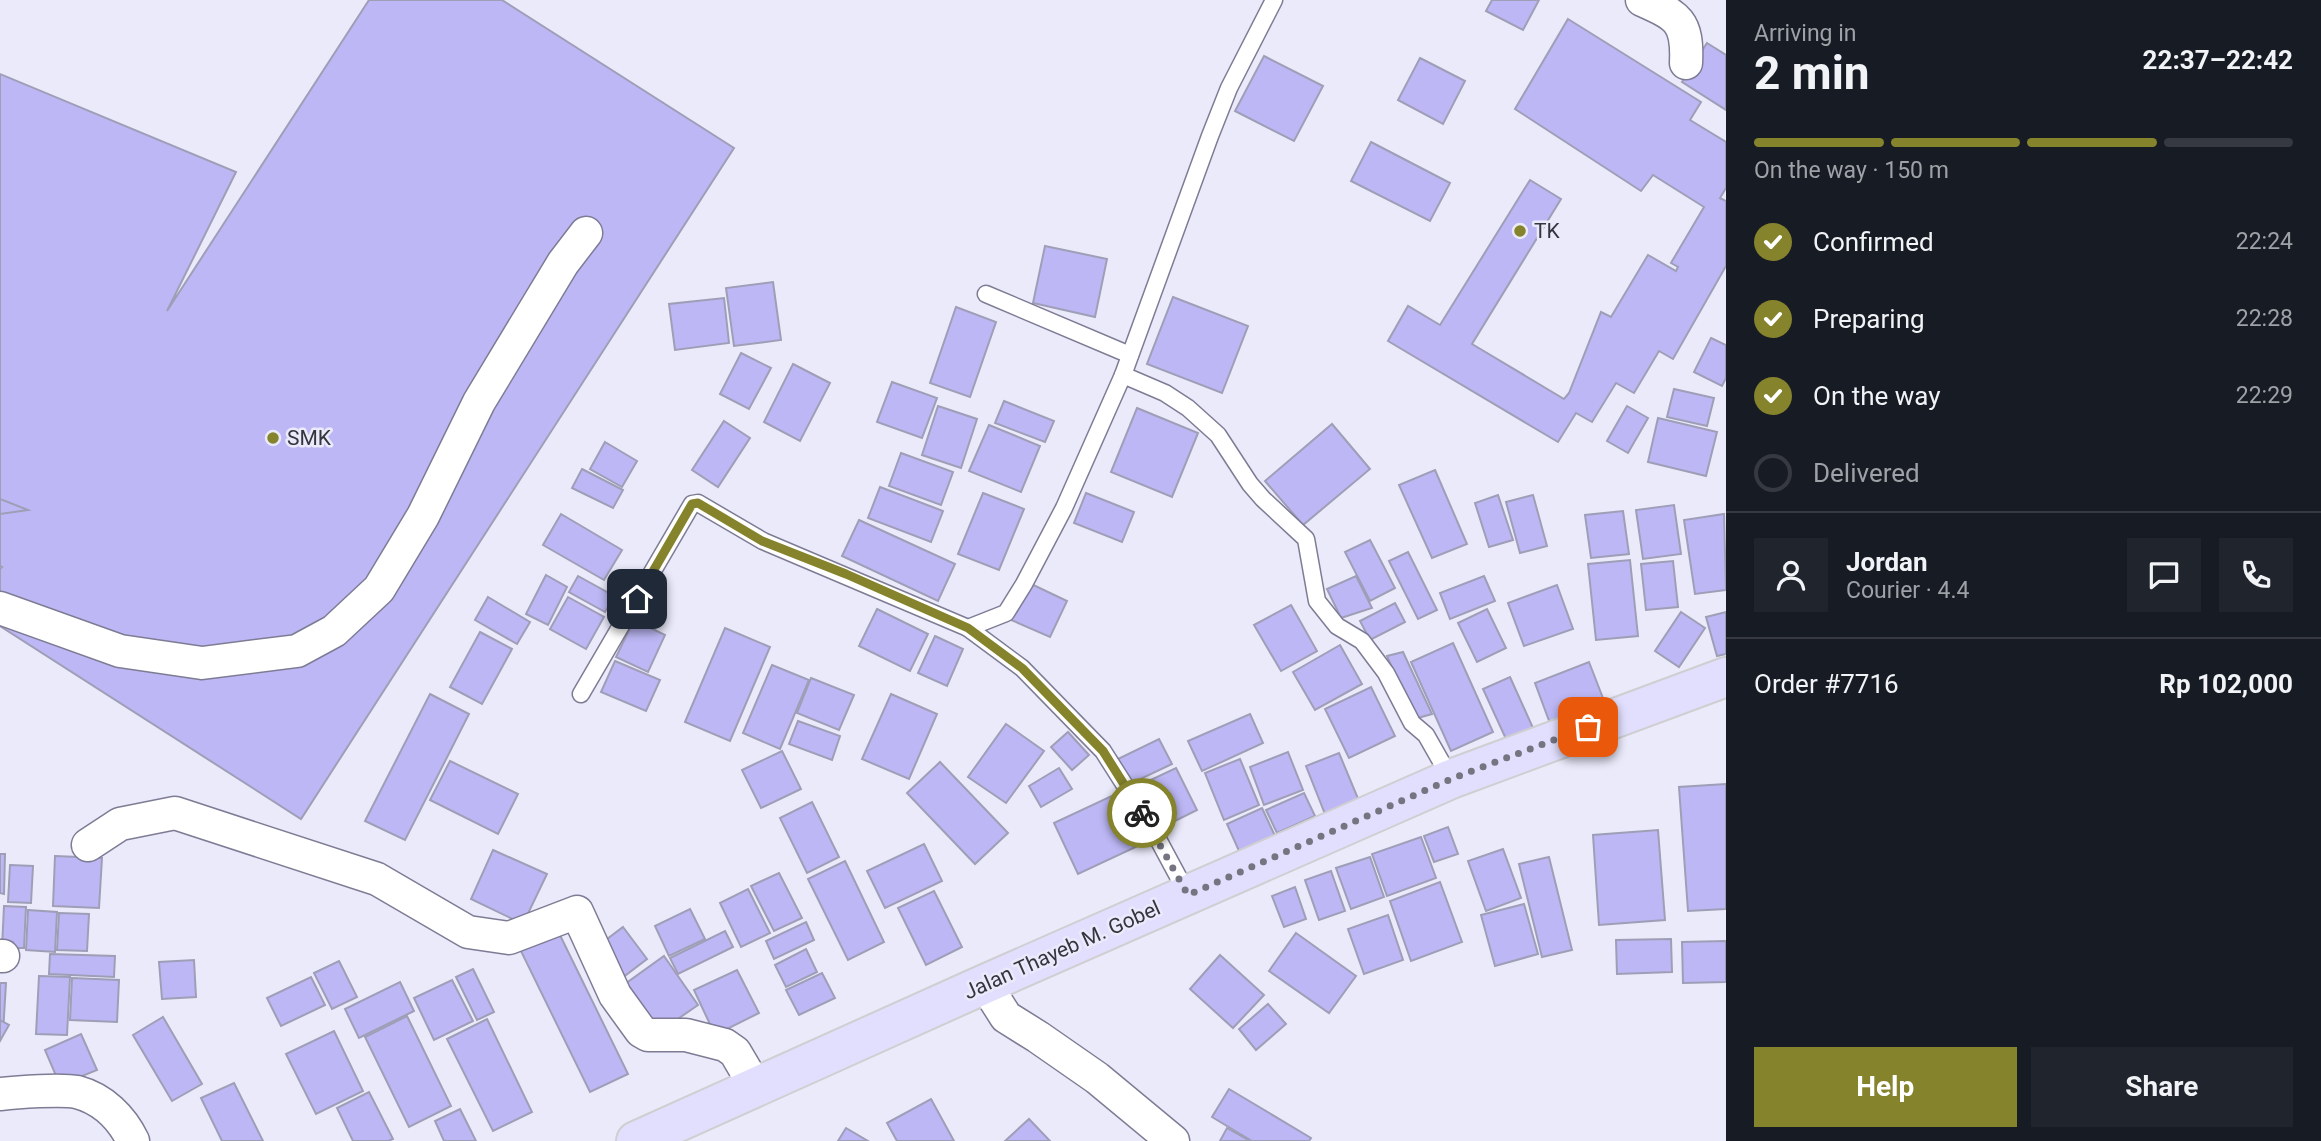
<!DOCTYPE html>
<html lang="en">
<head>
<meta charset="utf-8">
<style>
  :root { --surface:#171b24; --page:#20242c; --text:#f1f3f6; --muted:#9ea1a6; --line:#363941; --accent:#85832c }
  body { margin:0; font-family:Roboto,sans-serif; background:var(--page); color:var(--text); height:100vh; display:flex; flex-direction:column; font-size:26px; white-space:nowrap }
  * { box-sizing:border-box; margin:0 }
  p { font-size:23px; color:var(--muted) }
  .icon { flex:none; width:38px; height:38px; fill:none; stroke:currentColor; stroke-width:2; stroke-linecap:round; stroke-linejoin:round }
  .map { position:relative; flex:1; overflow:hidden }
  .details { display:flex; flex-direction:column; background:var(--surface); width:595px }
  .details>* { flex:none }
  .pin { position:absolute; display:grid; place-items:center; width:60px; height:60px; color:#fff; margin:-30px; border-radius:14px; box-shadow:0 4px 10px #0006 }
  .courier { position:absolute; display:grid; place-items:center; width:70px; height:70px; margin:-35px; border:5px solid #85832c; border-radius:50%; background:#fff; color:#222; box-shadow:0 2px 9px #0007 }
  .summary em { font-style:normal; font-weight:700 }
  .summary div { display:flex; flex-direction:column-reverse }
  .summary { display:flex; align-items:center; justify-content:space-between; height:119px; padding:0 28px }
  h1 { font-size:46px; font-weight:700; line-height:52px }
  .bar { display:grid; grid-template-columns:repeat(4,1fr); gap:10px 7px; align-content:center; height:84px; padding:0 28px }
  .bar i { height:9px; border-radius:5px; background:var(--line) }
  .bar .active { background:var(--accent) }
  .bar p { grid-column:span 4 }
  .line { display:flex; align-items:center; gap:18px; padding:0 28px; border-top:2px solid var(--line) }
  .line div { flex:1 }
  .round { display:grid; place-items:center; flex:none; width:74px; height:74px; border-radius:0px; background:var(--page) }
  ol { padding:0 28px; list-style:none }
  li { display:flex; align-items:center; gap:21px; height:77px }
  li p { margin-inline-start:auto }
  li .icon { padding:7px; border-radius:50%; background:var(--accent); color:#fff; stroke-width:4 }
  li:last-child { color:var(--muted) }
  li i { width:38px; height:38px; border:4px solid var(--line); border-radius:50% }
  .primary-button { display:flex; gap:14px; margin-top:auto; padding:14px 28px }
  .primary-button a { flex:1; height:80px; border-radius:0px; background:var(--accent); color:#fff; font-size:28px; font-weight:700; line-height:80px; text-align:center }
  .primary-button a+a { background:var(--page); color:var(--text) }
  main { display:flex; flex:1; min-height:0 }
  .map>svg:first-child { display:block }
  .building { fill:#bdb8f5; stroke:#9f9eb7; stroke-width:2 }
  .lines { fill:none; stroke-linecap:round; stroke-linejoin:round }
  .service-casing { stroke:#7d7c94; stroke-width:19 }
  .minor-casing { stroke:#7d7c94; stroke-width:35 }
  .primary-casing { stroke:#cfcfd1; stroke-width:42 }
  .service { stroke:#fff; stroke-width:16 }
  .minor { stroke:#fff; stroke-width:32 }
  .primary { stroke:#e1dffd; stroke-width:38 }
  .done { stroke:#757481; stroke-width:7; stroke-dasharray:0 12.6 }
  .route { stroke:#85832c; stroke-width:9 }
  .poi-dot { fill:#85832c; stroke:#ebeafb; stroke-width:2.5 }
  .labels { text-anchor:middle; stroke-width:5; stroke-linejoin:round; paint-order:stroke }
  .poi-label { font-size:21px; fill:#35353f; stroke:#ebeafb; text-anchor:start }
  .street-label { font-size:21px; fill:#35353f; stroke:#ebeafb }
</style>
</head>
<body>
<main>
<div class="map">
<svg width="1726" height="1141" viewBox="0 0 1726 1141">
  <rect width="100%" height="100%" fill="#ebeafb"/>
  <g class="building">
    <polygon points="369,0 502,0 734,148 301,819 0,626 0,569 2,567 0,566 0,74 236,172 167,311"/>
    <polygon points="1492,0 1539,0 1523,30 1486,11"/>
    <polygon points="1568,19 1701,102 1690,120 1726,142 1726,188 1720,198 1726,201 1726,266 1673,359 1659,351 1634,393 1616,383 1592,422 1576,413 1558,442 1388,341 1408,306 1440,325 1530,180 1561,199 1472,344 1564,399 1569,393 1601,312 1611,317 1648,255 1676,271 1678,267 1671,263 1704,207 1653,175 1641,191 1515,109"/>
    <polygon points="1707,43 1726,55 1726,110 1682,82"/>
    <polygon points="1264,56 1323,86 1294,141 1235,111"/>
    <polygon points="1420,58 1465,81 1443,124 1398,100"/>
    <polygon points="1371,142 1450,183 1430,221 1351,181"/>
    <polygon points="1045,246 1107,259 1095,317 1033,303"/>
    <polygon points="773,282 781,340 734,346 726,288"/>
    <polygon points="1173,297 1248,326 1222,393 1147,364"/>
    <polygon points="724,298 729,343 675,350 669,304"/>
    <polygon points="956,307 996,322 970,397 930,383"/>
    <polygon points="1711,338 1726,345 1726,378 1722,386 1694,372"/>
    <polygon points="741,353 771,368 749,409 720,394"/>
    <polygon points="793,364 830,383 800,441 764,422"/>
    <polygon points="892,382 937,398 922,438 877,422"/>
    <polygon points="1674,389 1714,398 1707,426 1667,417"/>
    <polygon points="1004,401 1054,421 1045,442 995,423"/>
    <polygon points="938,406 977,419 961,468 922,455"/>
    <polygon points="1627,406 1648,418 1628,453 1607,441"/>
    <polygon points="1137,408 1198,433 1172,497 1111,472"/>
    <polygon points="1658,418 1717,432 1706,476 1648,462"/>
    <polygon points="724,421 750,438 718,487 692,470"/>
    <polygon points="1332,424 1370,469 1303,525 1265,481"/>
    <polygon points="989,425 1040,446 1021,492 969,471"/>
    <polygon points="605,442 637,461 622,487 590,469"/>
    <polygon points="901,453 953,472 941,505 889,486"/>
    <polygon points="582,469 623,490 613,508 572,488"/>
    <polygon points="1435,470 1467,544 1432,558 1399,485"/>
    <polygon points="880,487 943,511 931,542 868,518"/>
    <polygon points="983,493 1024,509 999,570 958,554"/>
    <polygon points="1086,493 1134,512 1122,542 1074,523"/>
    <polygon points="1498,495 1513,540 1489,547 1475,503"/>
    <polygon points="1533,495 1547,546 1520,553 1506,502"/>
    <polygon points="0,499 28,510 0,514"/>
    <polygon points="1674,505 1681,554 1643,559 1636,510"/>
    <polygon points="1623,511 1629,554 1591,558 1585,515"/>
    <polygon points="561,514 622,550 604,580 543,545"/>
    <polygon points="1724,514 1726,590 1695,594 1684,520"/>
    <polygon points="859,520 955,564 938,601 842,556"/>
    <polygon points="1370,540 1395,588 1370,601 1345,552"/>
    <polygon points="1408,552 1437,610 1418,619 1389,561"/>
    <polygon points="1630,560 1638,636 1596,640 1588,564"/>
    <polygon points="1673,561 1678,607 1646,610 1641,564"/>
    <polygon points="546,575 567,587 548,625 526,614"/>
    <polygon points="578,576 614,596 605,612 569,592"/>
    <polygon points="1356,576 1372,608 1341,618 1327,589"/>
    <polygon points="1484,576 1495,601 1450,619 1440,593"/>
    <polygon points="1027,582 1067,601 1050,637 1009,619"/>
    <polygon points="1557,585 1573,629 1524,646 1508,603"/>
    <polygon points="488,597 530,622 517,644 475,620"/>
    <polygon points="568,597 604,617 586,649 550,629"/>
    <polygon points="1395,603 1405,622 1370,640 1360,621"/>
    <polygon points="1291,605 1317,651 1281,671 1254,625"/>
    <polygon points="877,609 928,634 910,671 859,646"/>
    <polygon points="1487,609 1506,648 1477,662 1458,623"/>
    <polygon points="1681,612 1705,628 1679,667 1655,651"/>
    <polygon points="1726,612 1726,654 1717,656 1706,617"/>
    <polygon points="634,620 665,635 648,672 616,657"/>
    <polygon points="725,628 770,647 730,741 685,722"/>
    <polygon points="480,632 512,649 482,704 450,687"/>
    <polygon points="935,636 963,649 947,686 918,673"/>
    <polygon points="1453,643 1493,732 1451,751 1411,662"/>
    <polygon points="1340,645 1362,684 1315,710 1293,672"/>
    <polygon points="1403,652 1432,714 1414,719 1387,656"/>
    <polygon points="615,661 660,680 646,711 601,692"/>
    <polygon points="1589,662 1606,706 1551,726 1535,683"/>
    <polygon points="772,665 809,680 780,749 743,733"/>
    <polygon points="1510,677 1533,728 1506,739 1483,689"/>
    <polygon points="811,678 854,695 839,730 797,713"/>
    <polygon points="1371,687 1395,736 1349,758 1325,709"/>
    <polygon points="430,694 469,714 405,840 365,821"/>
    <polygon points="891,694 937,714 909,779 862,759"/>
    <polygon points="1250,714 1263,743 1202,771 1188,741"/>
    <polygon points="798,721 840,736 832,760 789,744"/>
    <polygon points="1006,724 1044,751 1006,803 968,777"/>
    <polygon points="1068,732 1089,755 1072,770 1051,747"/>
    <polygon points="1159,739 1172,764 1130,784 1118,759"/>
    <polygon points="782,751 801,789 761,808 742,770"/>
    <polygon points="1288,752 1303,790 1264,805 1250,767"/>
    <polygon points="1339,753 1359,801 1325,814 1306,766"/>
    <polygon points="1240,759 1259,805 1224,820 1205,773"/>
    <polygon points="450,761 518,794 498,834 430,800"/>
    <polygon points="940,762 1008,833 975,864 907,793"/>
    <polygon points="1059,768 1072,789 1041,807 1029,786"/>
    <polygon points="1176,768 1197,810 1161,828 1140,785"/>
    <polygon points="1726,784 1726,909 1688,911 1679,787"/>
    <polygon points="1118,793 1142,844 1078,874 1054,823"/>
    <polygon points="1304,793 1315,816 1277,833 1266,810"/>
    <polygon points="812,802 839,857 807,873 780,818"/>
    <polygon points="1262,808 1275,836 1239,851 1227,824"/>
    <polygon points="1448,827 1458,854 1434,862 1424,836"/>
    <polygon points="1658,830 1665,920 1599,925 1593,835"/>
    <polygon points="1421,837 1436,878 1387,896 1372,854"/>
    <polygon points="924,844 942,881 885,908 867,871"/>
    <polygon points="1503,849 1521,898 1486,911 1468,861"/>
    <polygon points="493,850 547,874 523,924 471,899"/>
    <polygon points="0,854 5,854 4,894 0,893"/>
    <polygon points="55,856 102,858 99,908 53,906"/>
    <polygon points="1370,857 1384,897 1351,909 1336,868"/>
    <polygon points="1549,857 1572,950 1542,957 1519,864"/>
    <polygon points="845,861 884,942 848,960 808,879"/>
    <polygon points="10,865 33,866 31,903 8,902"/>
    <polygon points="1331,871 1345,911 1319,920 1305,880"/>
    <polygon points="779,873 802,918 774,931 751,886"/>
    <polygon points="1440,882 1462,942 1411,961 1390,901"/>
    <polygon points="1295,887 1306,919 1284,927 1272,896"/>
    <polygon points="748,889 770,933 741,947 720,903"/>
    <polygon points="934,891 962,947 926,965 898,908"/>
    <polygon points="1524,904 1538,954 1495,966 1481,915"/>
    <polygon points="4,906 26,907 24,948 2,948"/>
    <polygon points="690,909 705,939 669,956 655,926"/>
    <polygon points="28,910 57,912 55,952 26,950"/>
    <polygon points="59,913 89,914 87,951 57,950"/>
    <polygon points="1388,915 1403,960 1364,974 1348,929"/>
    <polygon points="806,922 814,940 774,959 766,941"/>
    <polygon points="556,927 628,1074 590,1092 518,945"/>
    <polygon points="623,927 647,959 622,978 598,946"/>
    <polygon points="725,931 733,947 678,974 670,958"/>
    <polygon points="1296,933 1356,976 1329,1013 1269,971"/>
    <polygon points="1671,939 1672,972 1617,974 1616,940"/>
    <polygon points="1726,941 1726,982 1683,983 1682,942"/>
    <polygon points="806,949 817,972 786,987 775,965"/>
    <polygon points="50,954 115,956 114,977 49,974"/>
    <polygon points="1220,955 1264,995 1233,1028 1190,989"/>
    <polygon points="664,956 698,1005 659,1032 625,984"/>
    <polygon points="194,960 196,997 162,999 159,962"/>
    <polygon points="339,961 357,997 332,1009 314,973"/>
    <polygon points="473,969 494,1012 477,1020 456,977"/>
    <polygon points="737,970 759,1013 715,1035 694,990"/>
    <polygon points="822,973 835,998 799,1015 786,990"/>
    <polygon points="39,976 70,977 67,1035 36,1034"/>
    <polygon points="311,977 325,1005 281,1026 267,998"/>
    <polygon points="72,978 119,980 117,1022 70,1020"/>
    <polygon points="452,980 473,1021 434,1040 414,998"/>
    <polygon points="400,982 414,1011 359,1038 345,1009"/>
    <polygon points="0,983 6,983 3,1033 0,1033"/>
    <polygon points="1268,1004 1286,1024 1256,1050 1239,1029"/>
    <polygon points="407,1016 451,1106 409,1127 365,1037"/>
    <polygon points="163,1017 202,1084 172,1101 133,1035"/>
    <polygon points="487,1019 532,1112 493,1131 447,1039"/>
    <polygon points="0,1020 9,1025 0,1041"/>
    <polygon points="334,1031 363,1091 316,1114 286,1054"/>
    <polygon points="81,1034 97,1070 60,1085 45,1050"/>
    <polygon points="234,1083 263,1141 222,1141 201,1098"/>
    <polygon points="1229,1089 1311,1138 1309,1141 1252,1141 1212,1117"/>
    <polygon points="369,1092 393,1139 388,1141 353,1141 337,1108"/>
    <polygon points="931,1099 954,1141 897,1141 887,1123"/>
    <polygon points="460,1109 476,1141 444,1141 435,1121"/>
    <polygon points="1029,1119 1050,1141 1005,1141"/>
    <polygon points="846,1128 868,1141 838,1141"/>
    <polygon points="1227,1128 1250,1141 1220,1141"/>
  </g>
  <g class="lines">
    <defs>
      <g id="service">
        <polyline points="986,294 1130,355"/>
        <polyline points="1123,375 1165,393 1188,408 1218,435 1250,484 1263,499 1306,539 1317,601 1337,626 1362,641 1386,673 1412,723 1426,735 1451,779"/>
        <polyline points="968,628 1022,668 1103,751 1152,828 1188,895"/>
        <polyline points="581,694 692,504 698,503 763,541 968,628 1006,613 1024,584 1064,508 1123,375 1210,136 1229,88 1274,0"/>
      </g>
      <g id="minor">
        <path d="M1642,0C1678,16 1688,21 1686,63"/>
        <polyline points="0,608 120,651 202,663 297,651 334,631 379,589 423,516 479,402 563,263 586,233"/>
        <polyline points="88,845 120,824 175,813 377,879 468,932 509,938 577,912 615,995 641,1031 648,1035 686,1035 725,1045 735,1052 755,1086"/>
        <polyline points="0,956 3,956"/>
        <polyline points="985,984 1006,1017 1038,1037 1097,1078 1173,1141"/>
        <path d="M0,1094C17,1092 62,1089 77,1092C103,1099 122,1118 133,1141"/>
      </g>
      <polyline id="primary" points="636,1141 985,984 1451,779 1726,677"/>
    </defs>
    <use href="#service" class="service-casing"/>
    <use href="#minor" class="minor-casing"/>
    <use href="#primary" class="primary-casing"/>
    <use href="#service" class="service"/>
    <use href="#minor" class="minor"/>
    <use href="#primary" class="primary"/>
  </g>
  <g class="lines">
    <polyline class="done" points="1142,813 1188,895 1451,779 1588,727"/>
    <polyline class="route" points="637,599 692,504 698,503 762,541 846,574 968,628 1022,668 1103,751 1142,813"/>
  </g>
  <g class="poi-dot">
    <circle cx="1520" cy="231" r="7"/>
    <circle cx="273" cy="438" r="7"/>
  </g>
  <g class="labels">
    <g class="poi-label">
      <text x="1534" y="238">TK</text>
      <text x="287" y="445">SMK</text>
    </g>
    <g class="street-label">
      <text transform="translate(1062 950) rotate(-24)" y="7">Jalan Thayeb M. Gobel</text>
    </g>
  </g>
</svg>
<div class="pin" style="left:1588px;top:727px;background:#ea580c"><svg class="icon" aria-label="bag" viewBox="0 0 24 24"><path d="M5 8h14l-1 12H6zM9 8a3 3 0 0 1 6 0"/></svg></div>
<div class="pin" style="left:637px;top:599px;background:#1f2937"><svg class="icon" aria-label="home" viewBox="0 0 24 24"><path d="M3 11l9-7 9 7M6 9v11h12V9"/></svg></div>
<div class="courier" style="left:1142px;top:813px"><svg class="icon" aria-label="bike" viewBox="0 0 24 24"><circle cx="6" cy="16" r="4"/><circle cx="18" cy="16" r="4"/><path d="M6 16l4-8h5l3 8M10 8l3 8H6M13 5h3"/></svg></div>
</div>
<section class="details">
<div class="summary"><div><h1>2 min</h1><p>Arriving in</p></div><em>22:37–22:42</em></div>
<div class="bar"><i class="active"></i><i class="active"></i><i class="active"></i><i></i><p>On the way · 150 m</p></div>
<ol>
<li><svg class="icon" aria-label="check" viewBox="0 0 24 24"><path d="M5 12l5 5 9-10"/></svg>Confirmed<p>22:24</p></li>
<li><svg class="icon" aria-label="check" viewBox="0 0 24 24"><path d="M5 12l5 5 9-10"/></svg>Preparing<p>22:28</p></li>
<li><svg class="icon" aria-label="check" viewBox="0 0 24 24"><path d="M5 12l5 5 9-10"/></svg>On the way<p>22:29</p></li>
<li><i></i>Delivered</li>
</ol>
<div class="line" style="height:126px"><a class="round"><svg class="icon" aria-label="person" viewBox="0 0 24 24"><circle cx="12" cy="8" r="4"/><path d="M4 21q1-7 8-7t8 7"/></svg></a><div><b>Jordan</b><p>Courier · 4.4</p></div><a class="round"><svg class="icon" aria-label="chat" viewBox="0 0 24 24"><path d="M4 5h16v11H9l-5 4z"/></svg></a><a class="round"><svg class="icon" aria-label="phone" viewBox="0 0 24 24"><path d="M5 4h4l2 5-3 2q2 4 5 5l2-3 5 2v4C11 20 4 13 5 4z"/></svg></a></div>
<div class="line" style="height:91px"><div>Order #7716</div><b>Rp 102,000</b></div>
<div class="primary-button"><a>Help</a><a>Share</a></div>
</section>
</main>
</body>
</html>
